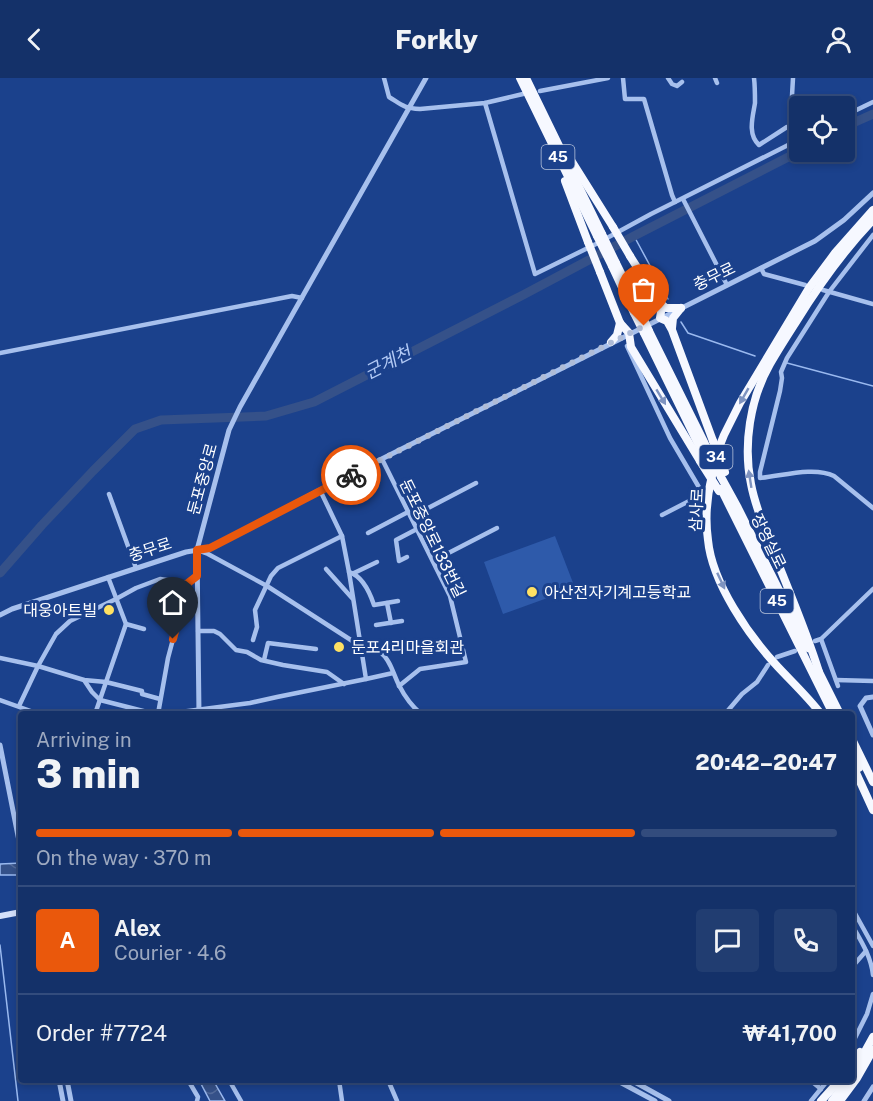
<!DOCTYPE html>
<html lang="en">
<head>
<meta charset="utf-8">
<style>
  :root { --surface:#143169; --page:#213d71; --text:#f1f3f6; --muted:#9da9c0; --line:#334c7d; --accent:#ea580c }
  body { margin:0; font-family:"Public Sans","Noto Sans KR",sans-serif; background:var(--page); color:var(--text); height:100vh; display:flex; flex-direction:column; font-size:22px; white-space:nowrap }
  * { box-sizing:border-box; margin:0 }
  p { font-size:20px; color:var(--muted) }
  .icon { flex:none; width:33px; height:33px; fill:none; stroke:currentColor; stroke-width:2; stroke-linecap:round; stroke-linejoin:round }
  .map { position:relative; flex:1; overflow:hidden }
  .sheet { position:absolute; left:18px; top:633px; width:837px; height:372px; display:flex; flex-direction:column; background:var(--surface); border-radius:6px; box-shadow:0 3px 9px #0003,0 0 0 2px var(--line) }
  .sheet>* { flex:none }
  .fabs { position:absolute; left:789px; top:18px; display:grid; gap:12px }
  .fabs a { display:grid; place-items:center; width:66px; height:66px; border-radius:6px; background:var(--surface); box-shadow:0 3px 9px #0003,0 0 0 2px var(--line); font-size:30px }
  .pin { position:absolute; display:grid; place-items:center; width:51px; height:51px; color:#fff; margin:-62px -26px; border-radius:50% 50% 50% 0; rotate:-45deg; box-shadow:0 0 6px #0007 }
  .pin .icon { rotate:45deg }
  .courier { position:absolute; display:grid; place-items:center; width:60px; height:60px; margin:-30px; border:4px solid #ea580c; border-radius:50%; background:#fff; color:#222; box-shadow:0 2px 8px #0007 }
  .summary em { font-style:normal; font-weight:800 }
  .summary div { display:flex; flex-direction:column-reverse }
  .summary { display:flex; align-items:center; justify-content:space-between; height:102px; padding:0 18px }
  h1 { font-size:39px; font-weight:800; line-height:45px }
  .bar { display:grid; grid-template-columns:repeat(4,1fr); gap:9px 6px; align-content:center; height:72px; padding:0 18px }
  .bar i { height:8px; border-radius:4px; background:var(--line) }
  .bar .current { background:var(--accent) }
  .bar p { grid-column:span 4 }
  .line { display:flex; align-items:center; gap:15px; padding:0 18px; border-top:2px solid var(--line) }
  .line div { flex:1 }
  .round { display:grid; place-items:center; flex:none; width:63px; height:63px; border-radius:6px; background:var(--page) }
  header { display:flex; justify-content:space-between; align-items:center; height:78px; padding:0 18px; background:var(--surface); font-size:27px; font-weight:800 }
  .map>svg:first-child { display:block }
  .pitch { fill:#2e5aaa }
  .water { fill:url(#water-waves); stroke:#9ab9ef; stroke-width:1.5 }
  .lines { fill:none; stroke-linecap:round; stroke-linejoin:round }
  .stream { stroke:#9ab9ef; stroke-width:1.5 }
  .river { stroke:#355189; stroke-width:9 }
  .minor { stroke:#a7c0ed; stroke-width:4.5 }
  .tertiary { stroke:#a7c0ed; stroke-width:5 }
  .secondary { stroke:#d4e0fa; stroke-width:6 }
  .trunk { stroke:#f6f8ff; stroke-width:8 }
  .trunk-bridge { stroke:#f6f8ff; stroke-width:8 }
  .oneway { fill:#7e93c0 }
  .done { stroke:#afbcd7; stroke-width:6; stroke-dasharray:0 10.8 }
  .route { stroke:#ea580c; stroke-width:8 }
  .poi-dot { fill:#ffe163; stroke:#1b418c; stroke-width:2 }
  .labels { text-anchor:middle; stroke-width:6; stroke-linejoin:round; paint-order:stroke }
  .shield { fill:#1b418c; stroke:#bbc6dc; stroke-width:1.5 }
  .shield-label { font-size:15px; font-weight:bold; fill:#fff }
  .street-label { font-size:16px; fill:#fff; stroke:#1b418c }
  .poi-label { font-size:16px; fill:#fff; stroke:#1b418c; text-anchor:start }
  .water-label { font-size:18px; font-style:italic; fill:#b3caf5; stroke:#1b418c }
</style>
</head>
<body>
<header><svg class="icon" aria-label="back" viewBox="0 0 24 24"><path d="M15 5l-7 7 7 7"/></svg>Forkly<svg class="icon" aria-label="person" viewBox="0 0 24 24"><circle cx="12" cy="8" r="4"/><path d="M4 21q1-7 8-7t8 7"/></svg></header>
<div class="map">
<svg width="873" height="1023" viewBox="0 0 873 1023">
  <defs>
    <pattern id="water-waves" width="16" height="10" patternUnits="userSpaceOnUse" patternTransform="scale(1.5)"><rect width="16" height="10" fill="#355189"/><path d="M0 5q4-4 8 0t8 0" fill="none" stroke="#536b9b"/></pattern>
  </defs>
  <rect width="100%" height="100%" fill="#1b418c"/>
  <polygon class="pitch" points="555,458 575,510 503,536 484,484"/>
  <g class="water">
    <polygon points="21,785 21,797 0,797 0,786"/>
    <polygon points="199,1002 213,1002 225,1023 210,1023"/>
  </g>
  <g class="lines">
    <g class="stream">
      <polyline points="634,158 668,221"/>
      <polyline points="681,244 688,255 755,278"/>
      <polyline points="787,285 873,308"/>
      <polyline points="0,867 18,1023"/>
    </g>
    <g class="river">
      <polyline points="844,49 873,36"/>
      <polyline points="0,495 42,447 93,393 135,351 161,342 266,338 314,324 523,217 634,158 800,73"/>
    </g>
    <g class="minor">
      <path d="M384,0L389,19C402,27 403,30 420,31L485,25L523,16"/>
      <polyline points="623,0 625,21 644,21 672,117 675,124 800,61"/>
      <polyline points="668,0 672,6 677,8 682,4"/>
      <polyline points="715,0 717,5"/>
      <path d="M754,0C755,8 755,17 755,25C753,38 747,56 759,67L787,49L794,51"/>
      <path d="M793,0C792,21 789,42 798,61"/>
      <polyline points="540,13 608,0"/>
      <polyline points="485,25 535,196 596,166 651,136 675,124"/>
      <polyline points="844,38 873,24"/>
      <polyline points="683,121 727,207"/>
      <path d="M873,157L829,214L787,280L781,294L782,300L780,313L760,394V400C782,398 814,388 834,398L873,430"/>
      <polyline points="761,190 764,196 805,207"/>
      <polyline points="823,212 873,226"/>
      <polyline points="627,268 670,360 700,411 699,417 695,420 662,437"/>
      <polyline points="0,275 292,218 302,220"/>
      <polyline points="382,381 450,518 466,584 420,591 399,608"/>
      <polyline points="320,412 342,458 349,494 366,601 393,595"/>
      <polyline points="109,416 136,490"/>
      <polyline points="411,439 476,405"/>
      <polyline points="368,455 408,434"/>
      <path d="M197,472L208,476L267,508L354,564C363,569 374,569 381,575C391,582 394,599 400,609C405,619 412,628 421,636"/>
      <polyline points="407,479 399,483 396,462 417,451"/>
      <polyline points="433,483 497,450"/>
      <polyline points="326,491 352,520"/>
      <path d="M349,494C362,498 370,515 374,527L398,523"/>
      <polyline points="354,495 377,484"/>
      <polyline points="108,499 126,546"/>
      <polyline points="387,525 391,545"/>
      <polyline points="376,547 402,543"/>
      <polyline points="198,553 214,553 220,556 236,572 247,574 261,582 283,587 327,594 344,606"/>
      <polyline points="821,561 838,608"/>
      <polyline points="253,562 257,549 255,532 271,498 278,490 342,458"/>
      <polyline points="815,563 821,561 873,511"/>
      <polyline points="777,579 795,573"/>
      <polyline points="0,580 38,588 84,602 106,604 142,613 142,616 160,621"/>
      <polyline points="264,582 268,565 316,571"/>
      <polyline points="84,602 92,614 100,622 155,636"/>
      <polyline points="836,602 873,603"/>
      <polyline points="0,622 39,636"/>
      <polyline points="19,628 38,588 56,556 70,543 116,521 136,510 160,501 188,505"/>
      <polyline points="95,636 126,546 144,551"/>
      <polyline points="158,636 168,580 188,505 197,498"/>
      <polyline points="165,636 250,625 277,619 366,601"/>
      <polyline points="725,636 742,616 757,604 768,587"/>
      <polyline points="852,830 873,868"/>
      <path d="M852,847C861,863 871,878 873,897"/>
      <polyline points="852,889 866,873"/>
      <polyline points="852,966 867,936 873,916"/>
      <polyline points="188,1002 198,1019 197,1023"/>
      <polyline points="229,1002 241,1023"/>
      <polyline points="339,1002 342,1023"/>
      <polyline points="388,1002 397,1023"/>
      <polyline points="810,1002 821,1011"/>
      <polyline points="811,1023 828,1002"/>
    </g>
    <g class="tertiary">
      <polyline points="0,537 12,531 186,474 210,470 320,412 815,163 844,142 873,115"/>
      <polyline points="873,619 866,620 860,628 873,657"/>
      <polyline points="199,636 197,472 229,352 240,329 426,0"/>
      <polyline points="0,667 21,773"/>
      <polyline points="59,1002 63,1023"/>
      <polyline points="67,1002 71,1023"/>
      <polyline points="616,1002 655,1023"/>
      <polyline points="631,1002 669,1023"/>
      <polyline points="864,1023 873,1009"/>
    </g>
    <polyline class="secondary" points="0,838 21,834"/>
    <g class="trunk">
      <polyline points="520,0 597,158"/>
      <polyline points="526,0 602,156"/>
      <polyline points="571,82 613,149"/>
      <polyline points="565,103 588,164"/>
      <polyline points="630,178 659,224 661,234 660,240 667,243 672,252 713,363"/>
      <polyline points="616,185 640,233"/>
      <polyline points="612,188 634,235"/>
      <polyline points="600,194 620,245 629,255 631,269 700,383"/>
      <polyline points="659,224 666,230 681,230"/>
      <polyline points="672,250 673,240 681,230"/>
      <polyline points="649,253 710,376"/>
      <polyline points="644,255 705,380"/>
      <polyline points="611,264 617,257 620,245"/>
      <polyline points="716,377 724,357 740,325 809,210 835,175 873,132"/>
      <path d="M712,398C707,418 705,441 708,462C712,505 749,558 778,589C793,605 808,619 821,636"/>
      <polyline points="721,399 738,430 808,570"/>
      <polyline points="721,411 833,636"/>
      <polyline points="818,592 840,636"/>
      <path d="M819,594C806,552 788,511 772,470C764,449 755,428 751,406C743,367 750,321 770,286C778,272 787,258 796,244C819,207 843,173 873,142"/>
      <polyline points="852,661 873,704"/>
      <polyline points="852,675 859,690"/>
      <polyline points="852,686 873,732"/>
      <polyline points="852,985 860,974"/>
      <polyline points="852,997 873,959"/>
      <polyline points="821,1023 840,1002"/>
      <polyline points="832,1023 848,1002"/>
      <polyline points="840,1023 857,1000 873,972"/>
    </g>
    <g class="trunk-bridge">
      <polyline points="613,149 630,178"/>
      <polyline points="602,156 616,185"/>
      <polyline points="597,158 612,188"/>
      <polyline points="588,164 600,194"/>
      <polyline points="640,233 649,253"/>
      <polyline points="634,235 644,255"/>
      <polyline points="713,363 725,394"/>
      <polyline points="710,376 721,399"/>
      <polyline points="705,380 713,395"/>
      <polyline points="700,383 719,413"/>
    </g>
  </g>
  <defs><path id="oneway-solid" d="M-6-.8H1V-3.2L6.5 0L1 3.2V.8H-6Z" transform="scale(1.5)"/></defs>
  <g class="oneway">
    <use href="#oneway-solid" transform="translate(744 318) rotate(120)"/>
    <use href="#oneway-solid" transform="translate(661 319) rotate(59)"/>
    <use href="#oneway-solid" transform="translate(750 401) rotate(-99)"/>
    <use href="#oneway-solid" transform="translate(721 503) rotate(65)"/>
  </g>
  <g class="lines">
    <polyline class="done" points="351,397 644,248"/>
    <polyline class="route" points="173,561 188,505 197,498 197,472 210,470 351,397"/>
  </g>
  <g class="poi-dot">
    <circle cx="532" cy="514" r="6"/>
    <circle cx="109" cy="532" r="6"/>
    <circle cx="339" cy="569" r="6"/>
  </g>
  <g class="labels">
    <g class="shield">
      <rect x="541.5" y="67" width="33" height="24" rx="4.5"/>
      <rect x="699.5" y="367" width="33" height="24" rx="4.5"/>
      <rect x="760.5" y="511" width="33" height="24" rx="4.5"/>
    </g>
    <g class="shield-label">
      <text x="558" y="84">45</text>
      <text x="716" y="384">34</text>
      <text x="777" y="528">45</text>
    </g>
    <g class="street-label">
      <text transform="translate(714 198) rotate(-26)" y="6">충무로</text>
      <text transform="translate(202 401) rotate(-75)" y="6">둔포중앙로</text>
      <text transform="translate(696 432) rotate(-87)" y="6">삼사로</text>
      <text transform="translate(433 460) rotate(64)" y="6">둔포중앙로133번길</text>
      <text transform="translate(769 463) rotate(64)" y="6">장영실로</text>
      <text transform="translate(150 471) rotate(-18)" y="6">충무로</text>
    </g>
    <g class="poi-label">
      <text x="544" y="520">아산전자기계고등학교</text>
      <text x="97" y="538" text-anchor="end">대웅아트빌</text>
      <text x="351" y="575">둔포4리마을회관</text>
    </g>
    <g class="water-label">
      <text transform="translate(388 285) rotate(-27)" y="6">군계천</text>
    </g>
  </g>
</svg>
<div class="fabs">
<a><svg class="icon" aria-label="locate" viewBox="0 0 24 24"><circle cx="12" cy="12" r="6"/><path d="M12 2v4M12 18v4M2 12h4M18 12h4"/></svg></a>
</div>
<div class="pin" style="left:644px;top:248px;background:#ea580c"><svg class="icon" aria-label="bag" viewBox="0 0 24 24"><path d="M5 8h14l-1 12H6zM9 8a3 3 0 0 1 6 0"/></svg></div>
<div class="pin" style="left:173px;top:561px;background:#1f2937"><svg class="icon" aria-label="home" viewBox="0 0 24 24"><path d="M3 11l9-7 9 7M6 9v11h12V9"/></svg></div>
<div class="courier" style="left:351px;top:397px"><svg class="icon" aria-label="bike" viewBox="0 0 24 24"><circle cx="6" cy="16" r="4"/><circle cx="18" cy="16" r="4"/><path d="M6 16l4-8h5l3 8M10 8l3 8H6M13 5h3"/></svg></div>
<section class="sheet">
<div class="summary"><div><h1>3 min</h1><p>Arriving in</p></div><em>20:42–20:47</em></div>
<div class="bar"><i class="current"></i><i class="current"></i><i class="current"></i><i></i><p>On the way · 370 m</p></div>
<div class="line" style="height:108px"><b class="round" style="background:var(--accent);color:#fff">A</b><div><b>Alex</b><p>Courier · 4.6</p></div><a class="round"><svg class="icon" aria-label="chat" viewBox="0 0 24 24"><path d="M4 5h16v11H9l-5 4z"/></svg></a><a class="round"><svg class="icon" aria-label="phone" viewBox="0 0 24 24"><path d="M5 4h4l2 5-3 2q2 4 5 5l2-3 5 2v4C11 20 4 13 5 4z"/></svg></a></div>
<div class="line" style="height:78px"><div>Order #7724</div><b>₩41,700</b></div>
</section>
</div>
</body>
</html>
